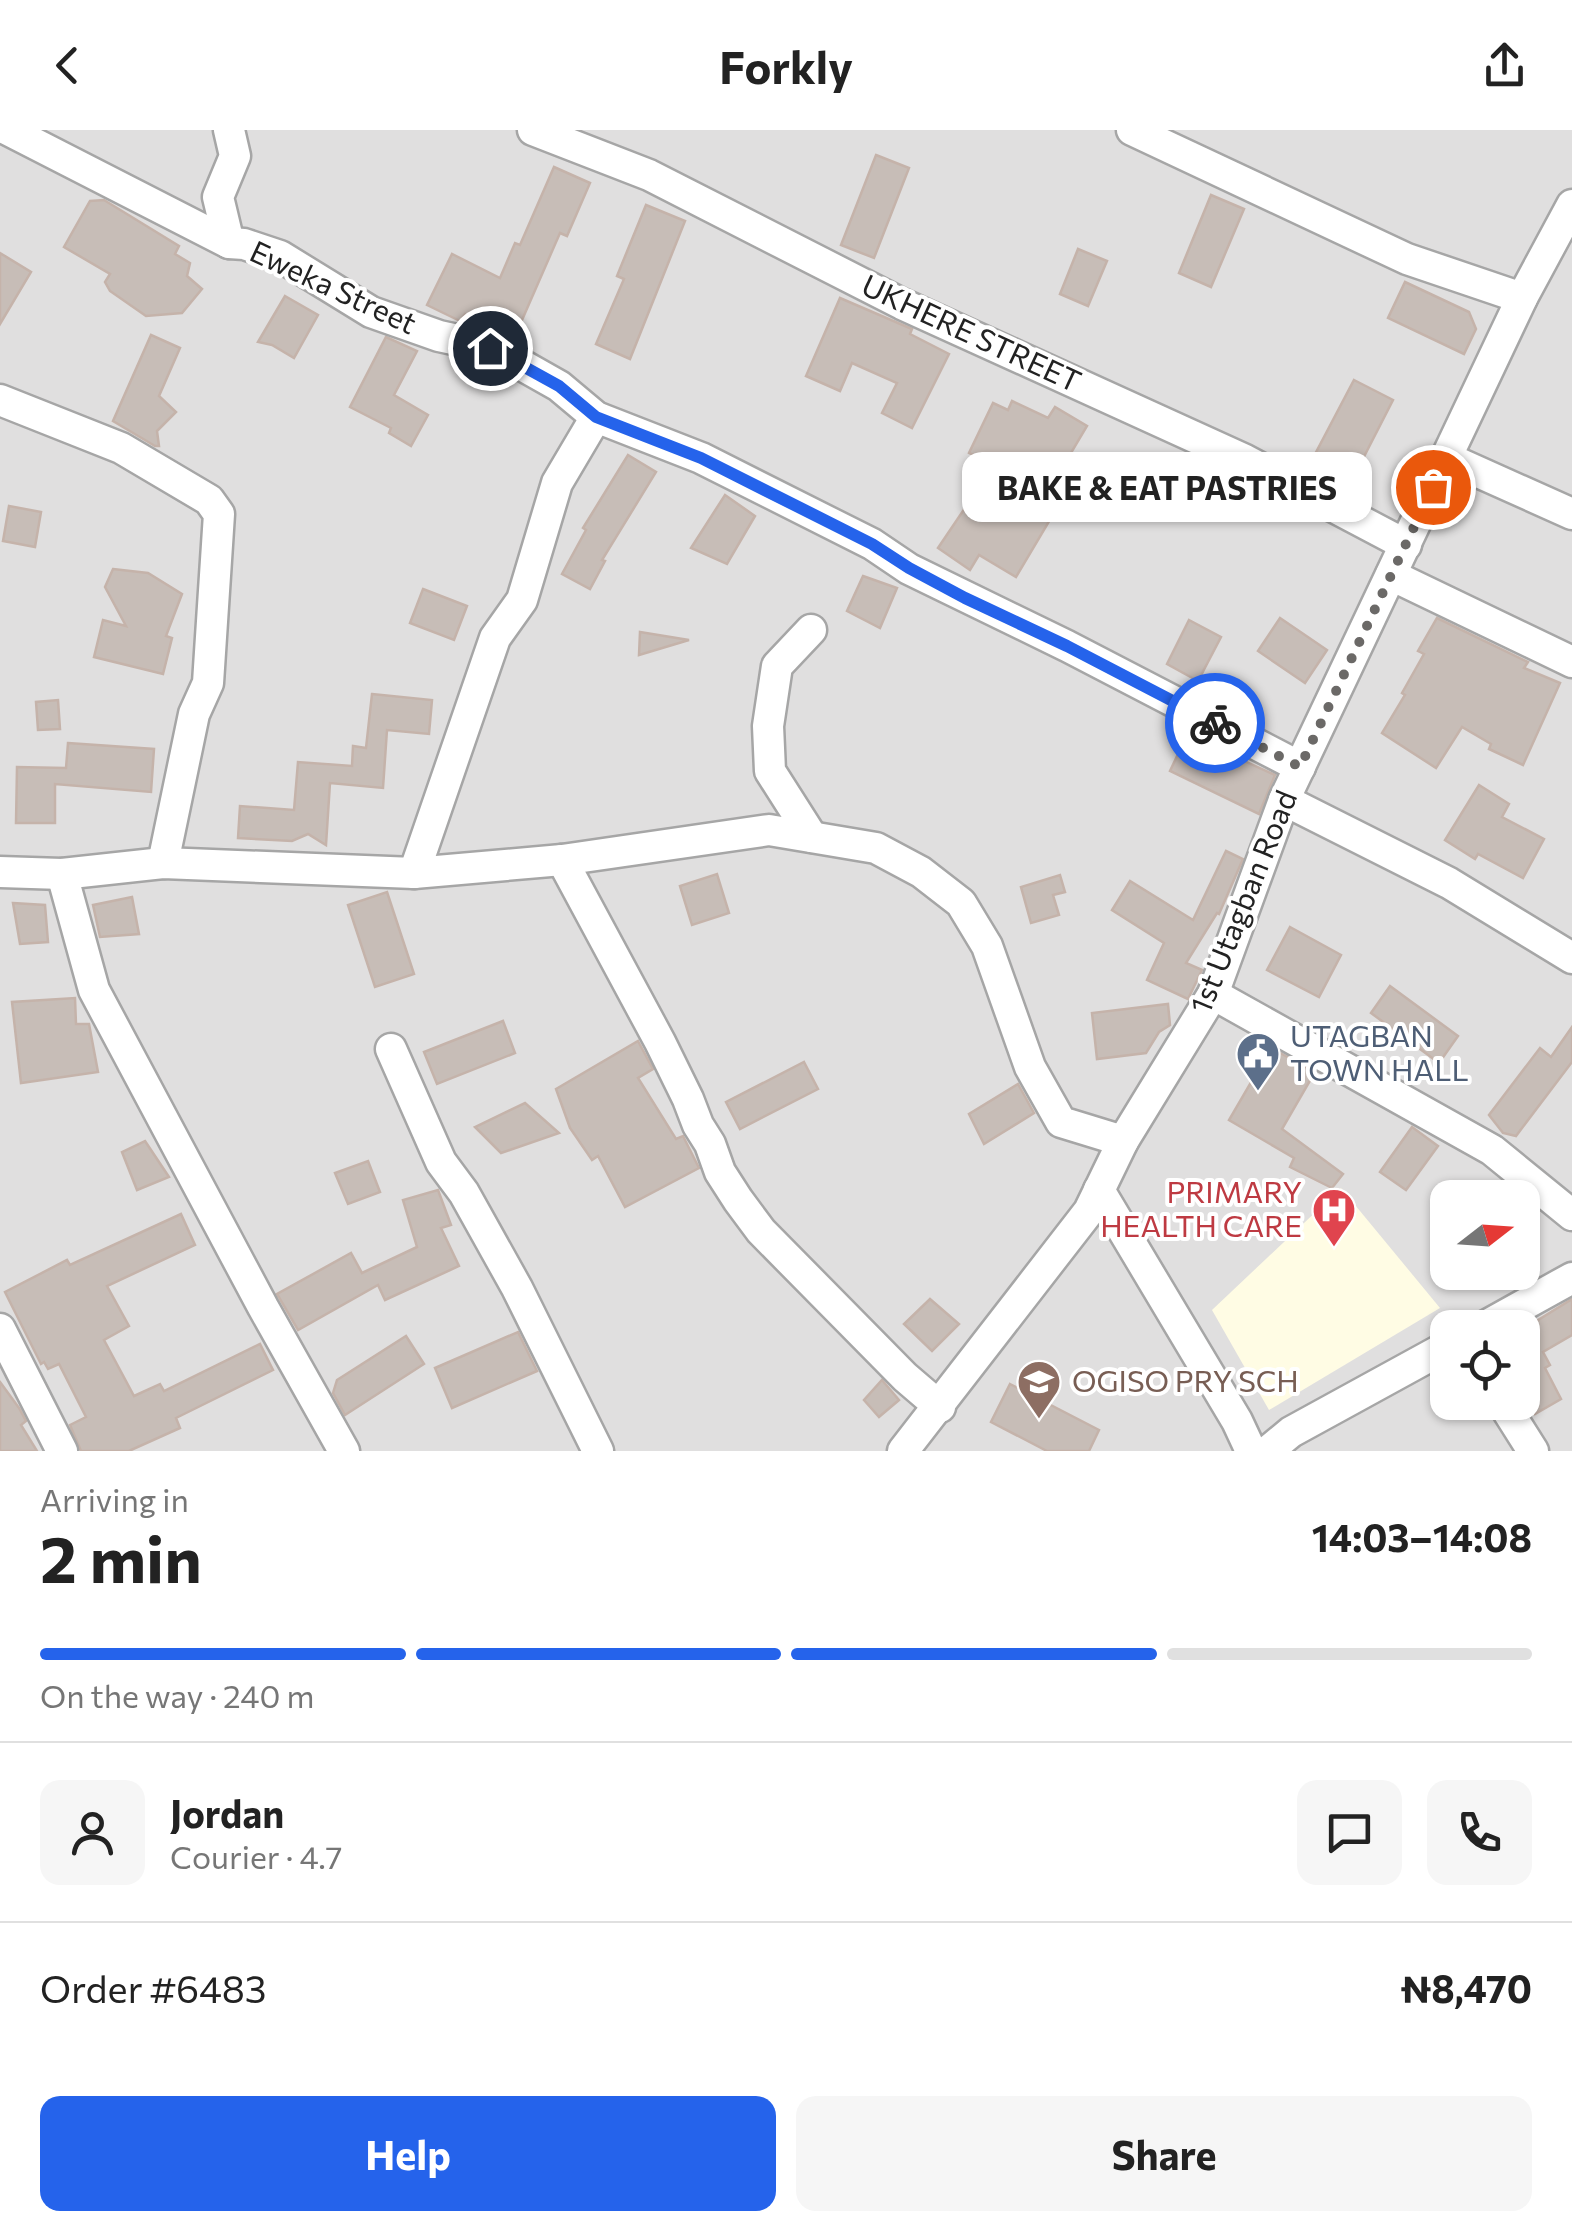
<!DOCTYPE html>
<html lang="en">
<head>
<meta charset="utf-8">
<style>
  :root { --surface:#fff; --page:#f6f6f6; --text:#222; --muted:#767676; --line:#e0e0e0; --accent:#2563eb }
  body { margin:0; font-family:Commissioner,sans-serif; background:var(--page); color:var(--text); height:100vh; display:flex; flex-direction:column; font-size:38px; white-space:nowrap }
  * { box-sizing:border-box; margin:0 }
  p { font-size:32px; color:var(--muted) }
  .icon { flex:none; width:55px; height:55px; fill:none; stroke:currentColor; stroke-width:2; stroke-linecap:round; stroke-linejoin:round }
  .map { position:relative; height:1321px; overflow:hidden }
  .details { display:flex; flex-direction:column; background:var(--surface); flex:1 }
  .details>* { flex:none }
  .needle { width:65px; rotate:73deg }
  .buttons { position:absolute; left:1430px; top:1050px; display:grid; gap:20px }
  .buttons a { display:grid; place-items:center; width:110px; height:110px; border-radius:20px; background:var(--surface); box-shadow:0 2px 8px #0004; font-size:50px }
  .pin { position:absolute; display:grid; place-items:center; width:85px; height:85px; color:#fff; margin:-42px; border:5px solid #fff; border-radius:50%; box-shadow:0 2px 10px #0007 }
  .courier { position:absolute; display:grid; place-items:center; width:100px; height:100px; margin:-50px; border:8px solid #2563eb; border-radius:50%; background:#fff; color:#222; box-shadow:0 2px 12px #0007 }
  .bubble { position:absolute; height:70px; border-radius:20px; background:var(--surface); box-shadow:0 2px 8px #0004; font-size:32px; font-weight:700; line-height:70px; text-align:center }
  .head em { font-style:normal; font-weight:700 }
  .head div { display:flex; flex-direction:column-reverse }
  .head { display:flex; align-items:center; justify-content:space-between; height:170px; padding:0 40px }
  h1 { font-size:65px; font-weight:700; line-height:75px }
  .bar { display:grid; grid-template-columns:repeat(4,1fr); gap:15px 10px; align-content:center; height:120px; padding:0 40px }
  .bar i { height:12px; border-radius:8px; background:var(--line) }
  .bar .on { background:var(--accent) }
  .bar p { grid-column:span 4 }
  .line { display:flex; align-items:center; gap:25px; padding:0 40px; border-top:2px solid var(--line) }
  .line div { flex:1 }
  .round { display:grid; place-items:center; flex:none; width:105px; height:105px; border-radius:20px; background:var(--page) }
  .action { display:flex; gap:20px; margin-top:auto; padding:20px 40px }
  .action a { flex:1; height:115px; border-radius:20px; background:var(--accent); color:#fff; font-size:40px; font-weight:700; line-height:115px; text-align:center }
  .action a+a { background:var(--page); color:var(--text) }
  header { display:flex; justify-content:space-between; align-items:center; height:130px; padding:0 40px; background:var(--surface); font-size:45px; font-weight:700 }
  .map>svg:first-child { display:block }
  .residential { fill:#e0dfdf; fill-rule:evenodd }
  .education { fill:#fffce4 }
  .building { fill:#c7bdb7; stroke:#c5b3aa; stroke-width:2.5 }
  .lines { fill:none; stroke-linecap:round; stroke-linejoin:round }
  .minor-casing { stroke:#a6a6a6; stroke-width:35 }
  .minor { stroke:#fff; stroke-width:30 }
  .done { stroke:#6b6967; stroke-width:10; stroke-dasharray:0 18 }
  .route { stroke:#2563eb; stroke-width:12 }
  .labels { text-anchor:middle; stroke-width:8; stroke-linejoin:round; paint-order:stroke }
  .street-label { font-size:30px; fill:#222; stroke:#fff }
  .service-label { font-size:30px; fill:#4e5e75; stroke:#fff; text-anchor:start }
  .health-label { font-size:30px; fill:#be3a42; stroke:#fff; text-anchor:end }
  .education-label { font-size:30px; fill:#785e54; stroke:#fff; text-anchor:start }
</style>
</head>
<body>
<header><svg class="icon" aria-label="back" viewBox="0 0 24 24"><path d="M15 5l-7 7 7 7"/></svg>Forkly<svg class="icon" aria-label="share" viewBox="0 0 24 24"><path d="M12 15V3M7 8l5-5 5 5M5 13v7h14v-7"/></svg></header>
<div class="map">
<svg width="1572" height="1321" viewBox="0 0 1572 1321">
  <rect width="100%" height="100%" fill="#f2eee8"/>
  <path class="residential" d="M0,0H1572V1321H0ZM1448,1068H1522V1142H1448ZM1448,1198H1522V1272H1448Z"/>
  <polygon class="education" points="1341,1058 1440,1178 1269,1280 1212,1180"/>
  <g class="building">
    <polygon points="876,25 909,38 874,128 841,115"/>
    <polygon points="554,37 590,53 567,106 560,103 515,206 465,184 460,191 427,175 452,124 500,148 515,113 520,115"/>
    <polygon points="1211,65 1244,79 1211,157 1179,143"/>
    <polygon points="104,70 179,116 175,124 190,133 187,146 202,159 182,183 146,186 110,161 105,152 110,144 64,117 90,71"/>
    <polygon points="646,75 685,91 630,229 596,214 624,149 617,146"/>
    <polygon points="1078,119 1107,131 1088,176 1060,164"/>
    <polygon points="0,123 31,142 0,194"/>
    <polygon points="1405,152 1469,182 1476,199 1464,224 1388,188"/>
    <polygon points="285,166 318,185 294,228 272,215 258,212"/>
    <polygon points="840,168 912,199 910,204 949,224 912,298 882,283 897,253 852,233 840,261 806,246"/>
    <polygon points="151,205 180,218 159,266 176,282 157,301 159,316 155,316 113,291"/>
    <polygon points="386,207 417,221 394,265 428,285 411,316 389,303 391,298 350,277"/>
    <polygon points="1354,250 1393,270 1353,348 1313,328"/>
    <polygon points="1012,271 1048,288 1055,277 1087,296 1040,375 1054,383 1016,447 979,425 970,440 938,418 994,335 969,323 993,273 1008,280"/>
    <polygon points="628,325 656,342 602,430 605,431 590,459 562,444 586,400 583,398"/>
    <polygon points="1201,337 1230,350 1225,361 1235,365 1227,384 1188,367"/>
    <polygon points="725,365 755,386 727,434 691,418"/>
    <polygon points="9,376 41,382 35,417 3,411"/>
    <polygon points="113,439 148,443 182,464 166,506 172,508 163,544 94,527 103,490 126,496 105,457"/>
    <polygon points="863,446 897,458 880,498 847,481"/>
    <polygon points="423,459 467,476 454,510 410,493"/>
    <polygon points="1280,488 1327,520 1305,553 1258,521"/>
    <polygon points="1437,488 1528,532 1524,538 1560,553 1523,635 1489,619 1491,614 1462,597 1436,638 1382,603 1405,565 1402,563 1424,524 1418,521"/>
    <polygon points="1189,490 1221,507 1198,551 1167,534"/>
    <polygon points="640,502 689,510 639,525"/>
    <polygon points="372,564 432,570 429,604 387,600 383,658 330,653 326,715 308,704 292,711 238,708 240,676 294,680 298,632 352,636 353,616 366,618"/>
    <polygon points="58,570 60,599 38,600 36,572"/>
    <polygon points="1187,605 1275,645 1259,684 1170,641"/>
    <polygon points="68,613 154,619 151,662 55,654 55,693 16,693 17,637 66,638"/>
    <polygon points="1479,655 1509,674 1502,687 1544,709 1523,748 1478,724 1475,729 1445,710"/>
    <polygon points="1226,721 1243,729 1219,784 1217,783 1186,833 1202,840 1188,869 1147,850 1164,813 1112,780 1130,751 1193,790"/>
    <polygon points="717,744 729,783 692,795 680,756"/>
    <polygon points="1060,745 1065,762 1053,765 1059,785 1031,793 1021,757"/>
    <polygon points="387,762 414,844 375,857 348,775"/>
    <polygon points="132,767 139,804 100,807 93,775"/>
    <polygon points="13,773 45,775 48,812 20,814"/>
    <polygon points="1290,797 1341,825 1319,867 1267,840"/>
    <polygon points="1390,856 1458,906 1439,933 1371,883"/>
    <polygon points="75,868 76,894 89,894 98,942 21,953 12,872"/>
    <polygon points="1168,874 1170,895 1159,902 1146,923 1097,929 1092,883"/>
    <polygon points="503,891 515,923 437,954 424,922"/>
    <polygon points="1572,897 1572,932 1516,1006 1503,1003 1489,985 1540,918 1551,927"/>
    <polygon points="638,911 653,939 638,948 676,1009 683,1006 699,1038 625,1077 598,1026 592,1030 570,998 556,959"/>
    <polygon points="1271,918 1315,942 1282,999 1343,1044 1332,1058 1290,1037 1294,1028 1229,990"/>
    <polygon points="804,932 818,959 740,999 726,972"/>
    <polygon points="1018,954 1034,983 984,1014 969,984"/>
    <polygon points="525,973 559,1003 501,1023 475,997"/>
    <polygon points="1412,997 1438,1016 1406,1060 1380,1042"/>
    <polygon points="145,1011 169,1047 137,1060 122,1022"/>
    <polygon points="368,1031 380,1062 348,1074 335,1043"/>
    <polygon points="438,1060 451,1095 441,1098 459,1136 385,1170 378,1155 298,1200 277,1164 351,1123 362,1143 417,1117 403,1070"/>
    <polygon points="181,1084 195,1115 107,1156 129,1196 104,1210 134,1266 160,1254 164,1261 260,1214 273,1240 176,1288 180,1298 129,1321 81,1321 70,1295 86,1287 59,1234 48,1239 44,1232 41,1234 5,1162 67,1130 70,1135"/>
    <polygon points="930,1169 959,1194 932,1221 904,1194"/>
    <polygon points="1572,1169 1572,1205 1543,1222 1550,1235 1545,1238 1561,1269 1535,1284 1522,1260 1522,1200"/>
    <polygon points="518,1202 537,1241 452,1278 435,1238"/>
    <polygon points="406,1206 424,1234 345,1285 333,1263 337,1250"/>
    <polygon points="882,1250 899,1270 879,1287 864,1270"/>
    <polygon points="0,1252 19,1278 26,1291 21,1295 37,1321 0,1321"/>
    <polygon points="1010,1254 1099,1300 1089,1321 1047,1321 991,1292"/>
  </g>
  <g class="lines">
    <defs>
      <g id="minor">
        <polyline points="8,0 229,113 244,114 280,126 371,182 439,206 490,217 559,256 596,287 701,328 872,414 909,439 1067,516 1300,637"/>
        <polyline points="533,0 649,45 902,174 1245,330 1406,415"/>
        <polyline points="1132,0 1407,129 1522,168"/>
        <polyline points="229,113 218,67 235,26 229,0"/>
        <polyline points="0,270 121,318 209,370 219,384 208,553 194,584 163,733"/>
        <polyline points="1447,328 1572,384"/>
        <polyline points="1391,445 1572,532"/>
        <polyline points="811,500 777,536 768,596 770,641 812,707"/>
        <polyline points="1284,670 1449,753 1572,828"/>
        <polyline points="562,730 660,912 688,969 698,995 710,1014 720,1042 738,1070 761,1101 905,1247 940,1277"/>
        <polyline points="0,742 62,744 163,733 414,743 562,730 769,700 876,718 921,742 961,773 987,816 1030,937 1061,992 1123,1011"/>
        <polyline points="414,743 495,508 522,470 557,353 596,287"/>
        <polyline points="62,744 94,860 263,1177 344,1321"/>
        <polyline points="1213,864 1492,1020 1572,1085"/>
        <polyline points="391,919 441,1032 464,1063 517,1158 598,1321"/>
        <polyline points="1099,1060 1237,1291 1251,1321"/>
        <polyline points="1482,1198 1572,1148"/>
        <polyline points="0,1199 62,1321"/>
        <polyline points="1502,1272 1533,1321"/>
        <polyline points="903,1321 1089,1081 1123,1011 1213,864 1284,670 1522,168 1572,75"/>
        <polyline points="1268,1321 1291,1302 1448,1216"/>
      </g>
    </defs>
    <use href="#minor" class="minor-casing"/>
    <use href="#minor" class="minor"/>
  </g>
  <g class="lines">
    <polyline class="done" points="1215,593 1300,637 1433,357"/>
    <polyline class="route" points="490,218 559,256 596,287 701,328 872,414 909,438 965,468 1067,516 1215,593"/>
  </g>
  <defs>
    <symbol id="civic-pin" viewBox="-11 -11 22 30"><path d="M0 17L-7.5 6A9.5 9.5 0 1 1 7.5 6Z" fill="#5c6f8a" stroke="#fff"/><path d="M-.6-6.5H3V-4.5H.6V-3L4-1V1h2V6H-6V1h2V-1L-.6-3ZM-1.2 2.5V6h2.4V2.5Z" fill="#fff"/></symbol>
    <symbol id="hospital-pin" viewBox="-11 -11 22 30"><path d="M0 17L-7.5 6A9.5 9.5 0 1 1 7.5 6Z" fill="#e0444e" stroke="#fff"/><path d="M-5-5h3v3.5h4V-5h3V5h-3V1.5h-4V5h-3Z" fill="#fff"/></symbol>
    <symbol id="school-pin" viewBox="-11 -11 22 30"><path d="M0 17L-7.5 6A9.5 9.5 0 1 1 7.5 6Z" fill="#8d6e63" stroke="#fff"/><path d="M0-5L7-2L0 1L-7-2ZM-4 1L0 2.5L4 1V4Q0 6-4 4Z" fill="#fff"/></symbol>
  </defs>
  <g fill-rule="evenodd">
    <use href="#civic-pin" x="1233" y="899" width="50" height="68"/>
    <use href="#hospital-pin" x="1309" y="1055" width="50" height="68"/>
    <use href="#school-pin" x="1014" y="1227" width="50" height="68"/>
  </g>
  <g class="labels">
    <g class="street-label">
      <text transform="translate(333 158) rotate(25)" y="10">Eweka Street</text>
      <text transform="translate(971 204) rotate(25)" y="10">UKHERE STREET</text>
      <text transform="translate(1244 772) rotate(-68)" y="10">1st Utagban Road</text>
    </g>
    <g class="service-label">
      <text x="1290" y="917">UTAGBAN<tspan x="1290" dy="34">TOWN HALL</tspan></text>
    </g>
    <g class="health-label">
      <text x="1302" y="1073">PRIMARY<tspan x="1302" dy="34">HEALTH CARE</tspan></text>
    </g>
    <g class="education-label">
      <text x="1072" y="1262">OGISO PRY SCH</text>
    </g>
  </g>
</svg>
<div class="buttons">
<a><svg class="needle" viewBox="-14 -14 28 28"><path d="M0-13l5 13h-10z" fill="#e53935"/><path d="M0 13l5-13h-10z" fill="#767676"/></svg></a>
<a><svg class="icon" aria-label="locate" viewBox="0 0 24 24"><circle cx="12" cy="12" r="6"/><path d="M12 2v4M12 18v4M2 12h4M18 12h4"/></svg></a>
</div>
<div class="pin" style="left:1433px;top:357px;background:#ea580c"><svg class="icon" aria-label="bag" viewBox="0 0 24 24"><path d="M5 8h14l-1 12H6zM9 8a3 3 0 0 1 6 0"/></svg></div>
<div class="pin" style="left:490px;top:218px;background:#1f2937"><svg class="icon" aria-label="home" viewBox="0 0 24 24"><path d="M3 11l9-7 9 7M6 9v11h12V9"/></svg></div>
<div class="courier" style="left:1215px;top:593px"><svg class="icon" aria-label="bike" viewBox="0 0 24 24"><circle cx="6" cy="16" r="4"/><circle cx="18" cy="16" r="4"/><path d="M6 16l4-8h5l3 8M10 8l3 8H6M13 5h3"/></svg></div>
<div class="bubble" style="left:962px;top:322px;width:410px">BAKE &amp; EAT PASTRIES</div>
</div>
<section class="details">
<div class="head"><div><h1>2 min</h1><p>Arriving in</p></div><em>14:03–14:08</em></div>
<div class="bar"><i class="on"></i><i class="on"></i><i class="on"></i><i></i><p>On the way · 240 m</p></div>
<div class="line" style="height:180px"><a class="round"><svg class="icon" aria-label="person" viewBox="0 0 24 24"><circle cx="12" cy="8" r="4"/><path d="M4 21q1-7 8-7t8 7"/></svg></a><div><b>Jordan</b><p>Courier · 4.7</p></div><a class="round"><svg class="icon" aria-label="chat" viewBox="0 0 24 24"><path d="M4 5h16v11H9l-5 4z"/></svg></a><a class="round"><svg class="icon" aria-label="phone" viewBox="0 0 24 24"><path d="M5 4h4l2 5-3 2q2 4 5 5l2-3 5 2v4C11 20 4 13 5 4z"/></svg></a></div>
<div class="line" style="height:130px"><div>Order #6483</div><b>₦8,470</b></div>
<div class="action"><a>Help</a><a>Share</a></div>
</section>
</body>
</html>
